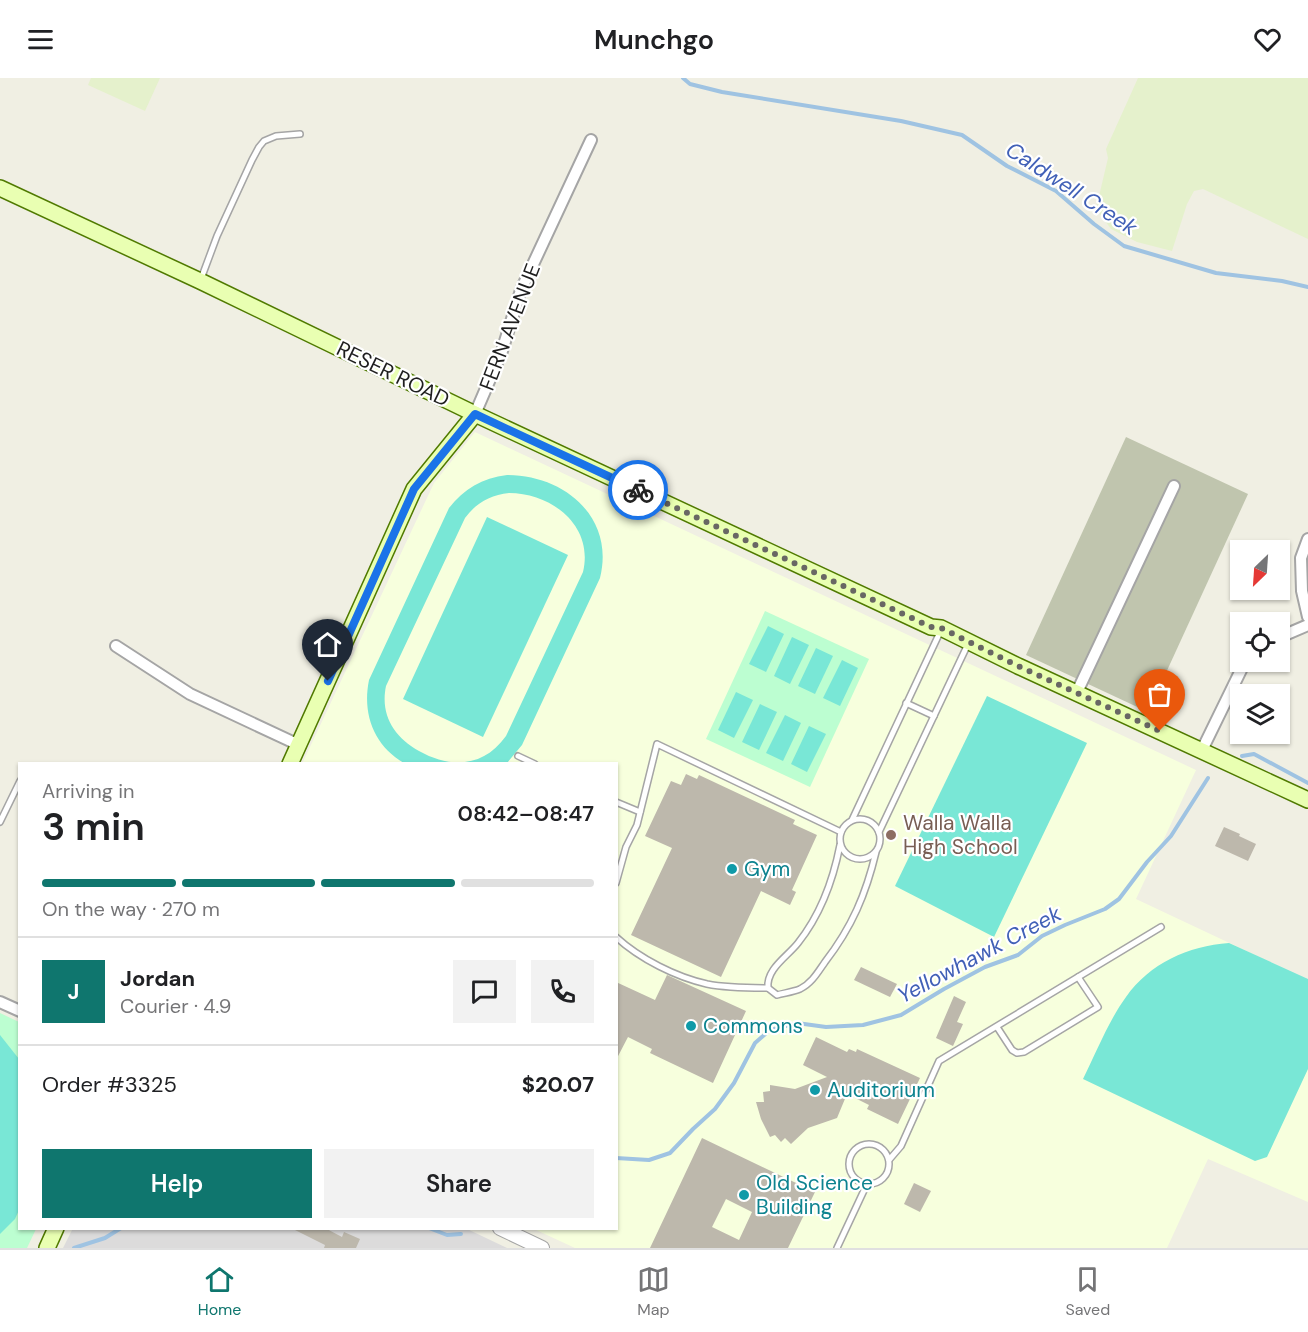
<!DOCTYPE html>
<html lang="en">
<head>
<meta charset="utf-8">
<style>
  :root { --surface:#fff; --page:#f2f2f2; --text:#202124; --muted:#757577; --line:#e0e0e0; --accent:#0f766e }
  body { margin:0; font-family:"DM Sans",sans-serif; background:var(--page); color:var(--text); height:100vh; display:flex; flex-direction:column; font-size:22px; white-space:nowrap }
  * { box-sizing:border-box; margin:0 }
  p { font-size:20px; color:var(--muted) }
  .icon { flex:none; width:33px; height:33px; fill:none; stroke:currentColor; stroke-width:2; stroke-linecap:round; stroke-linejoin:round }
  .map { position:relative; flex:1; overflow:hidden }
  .drawer { position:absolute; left:18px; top:684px; width:600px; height:468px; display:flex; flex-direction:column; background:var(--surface); border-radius:0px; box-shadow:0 2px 4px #0004 }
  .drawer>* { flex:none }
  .needle { width:39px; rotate:205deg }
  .controls { position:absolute; left:1230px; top:462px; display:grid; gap:12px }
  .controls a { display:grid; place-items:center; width:60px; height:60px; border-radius:0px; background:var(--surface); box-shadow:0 2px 4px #0004; font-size:30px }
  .pin { position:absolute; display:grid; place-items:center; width:51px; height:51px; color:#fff; margin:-62px -26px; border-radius:50% 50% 50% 0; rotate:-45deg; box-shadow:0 0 6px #0007 }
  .pin .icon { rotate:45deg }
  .courier { position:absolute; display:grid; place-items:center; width:60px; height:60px; margin:-30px; border:4px solid #1a73e8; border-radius:50%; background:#fff; color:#222; box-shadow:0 2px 8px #0007 }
  .overview em { font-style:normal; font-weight:600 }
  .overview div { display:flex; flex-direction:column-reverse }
  .overview { display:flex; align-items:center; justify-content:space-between; height:102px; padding:0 24px }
  h1 { font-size:39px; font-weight:600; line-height:45px }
  .bar { display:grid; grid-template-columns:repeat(4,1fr); gap:9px 6px; align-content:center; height:72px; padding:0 24px }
  .bar i { height:8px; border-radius:4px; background:var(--line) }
  .bar .selected { background:var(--accent) }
  .bar p { grid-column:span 4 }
  .line { display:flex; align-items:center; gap:15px; padding:0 24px; border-top:2px solid var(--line) }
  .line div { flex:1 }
  .round { display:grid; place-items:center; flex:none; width:63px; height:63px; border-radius:0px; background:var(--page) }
  .button { display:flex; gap:12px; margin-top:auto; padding:12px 24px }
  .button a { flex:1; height:69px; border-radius:0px; background:var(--accent); color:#fff; font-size:24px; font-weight:600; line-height:69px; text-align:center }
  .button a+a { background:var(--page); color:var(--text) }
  header { display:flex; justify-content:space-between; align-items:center; height:78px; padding:0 24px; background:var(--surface); font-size:27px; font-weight:600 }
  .tabs { display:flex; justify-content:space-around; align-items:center; height:84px; border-top:2px solid var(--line); background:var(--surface); font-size:16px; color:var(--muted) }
  .tabs a { display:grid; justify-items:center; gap:3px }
  .tabs .selected { color:var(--accent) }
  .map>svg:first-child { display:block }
  .residential { fill:#dcdbdb }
  .education { fill:#f7ffdd }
  .construction { fill:#c0c5ae }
  .farmland { fill:#e5f1cc }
  .park { fill:#bcfed1 }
  .pitch { fill:#79e7d6; fill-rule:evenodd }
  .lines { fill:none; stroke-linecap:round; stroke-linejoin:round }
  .stream { stroke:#9fc3e2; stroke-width:4 }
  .building { fill:#bdb8ac; fill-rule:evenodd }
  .service-casing { stroke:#a5a5a5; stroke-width:8 }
  .minor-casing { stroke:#a5a5a5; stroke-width:14 }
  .tertiary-casing { stroke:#a5a5a5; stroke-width:16 }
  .secondary-casing { stroke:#507a00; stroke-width:18 }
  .service { stroke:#fff; stroke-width:5 }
  .minor { stroke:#fff; stroke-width:10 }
  .tertiary { stroke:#fff; stroke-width:14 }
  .secondary { stroke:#e9ffb2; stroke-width:15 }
  .done { stroke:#686763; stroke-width:6; stroke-dasharray:0 10.8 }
  .route { stroke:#1a73e8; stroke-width:8 }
  .education-dot { fill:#8d6e63; stroke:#fff; stroke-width:2 }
  .culture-dot { fill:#0f9aa8; stroke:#fff; stroke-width:2 }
  .labels { text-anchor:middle; stroke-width:4.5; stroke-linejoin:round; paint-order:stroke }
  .street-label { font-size:21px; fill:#1e1e1e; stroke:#fff }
  .education-label { font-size:21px; fill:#785e54; stroke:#fff; text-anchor:start }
  .culture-label { font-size:21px; fill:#0d838f; stroke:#fff; text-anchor:start }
  .water-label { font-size:22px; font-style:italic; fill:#4160b7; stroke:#fff }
</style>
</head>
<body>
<header><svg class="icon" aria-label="menu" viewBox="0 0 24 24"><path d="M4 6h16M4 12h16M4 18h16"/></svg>Munchgo<svg class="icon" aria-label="heart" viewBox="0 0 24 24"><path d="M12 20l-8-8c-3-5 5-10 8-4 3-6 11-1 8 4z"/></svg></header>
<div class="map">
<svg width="1308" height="1170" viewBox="0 0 1308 1170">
  <rect width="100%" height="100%" fill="#f0efe3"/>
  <polygon class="residential" points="73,1150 465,1150 507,1170 63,1170"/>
  <polygon class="education" points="475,354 1196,692 1136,821 1308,902 1308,1124 1208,1081 1167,1170 575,1170 534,1151 616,1150 616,686 302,686 434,405"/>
  <polygon class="construction" points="1126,359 1248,416 1148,634 1026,577"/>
  <g class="farmland">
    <polygon points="91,0 160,0 145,33 88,7"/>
    <polygon points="1138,0 1308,0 1308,161 1203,111 1194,113 1187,126 1172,173 1137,164 1111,151 1096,131 1108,80 1106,71"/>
  </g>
  <g class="park">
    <polygon points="765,533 869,581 810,709 706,661"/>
    <polygon points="0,935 19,944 20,1150 36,1151 27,1170 0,1170"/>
  </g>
  <g class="pitch">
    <path d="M507,397C565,397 615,440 600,500L522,667L507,685H404C374,668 362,636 369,602L449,430C464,411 482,400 507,397ZM509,415C552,415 594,448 583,494L506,658C484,689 451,691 419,673C394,659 380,637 386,608L465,440C476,425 490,417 509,415Z"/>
    <polygon points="487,439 568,477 483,659 403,621"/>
    <polygon points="768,548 784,556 766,594 749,586"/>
    <polygon points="792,559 809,567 790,606 774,598"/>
    <polygon points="816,570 833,578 815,616 798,608"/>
    <polygon points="842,582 858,590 840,628 823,620"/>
    <polygon points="736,614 753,622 734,660 718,652"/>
    <polygon points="987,618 1087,665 994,859 895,808"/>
    <polygon points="760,626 777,634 759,672 742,664"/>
    <polygon points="785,637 801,645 783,683 766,675"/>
    <polygon points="809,648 826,656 807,694 791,686"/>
    <path d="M1229,865L1308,901V991L1267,1079L1255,1083L1083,1001C1096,975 1109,942 1126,919C1150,885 1188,868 1229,865Z"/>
    <polygon points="0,957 19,981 19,1132 15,1141 0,1156"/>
  </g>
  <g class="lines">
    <g class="stream">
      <polyline points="683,0 690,6 722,14 901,43 962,57 1007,88 1056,113 1094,146 1124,168 1216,195 1282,203 1308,209"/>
      <polyline points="1242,678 1254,676 1308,705"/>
      <polyline points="616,1080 649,1082 670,1075 693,1051 715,1031 734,1005 755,965 770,952 797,945 826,949 863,947 901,937 944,911 985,889 1018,877 1042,858 1065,847 1105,831 1119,821 1147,784 1171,758 1208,700"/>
      <polyline points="429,1150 447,1157 461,1156"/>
      <polyline points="74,1170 105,1160 121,1150"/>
    </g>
  </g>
  <g class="building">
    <polygon points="686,696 697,701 699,697 795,742 793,746 817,757 792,812 796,814 790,827 761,813 721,899 631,857 672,770 645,758 671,703 681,707"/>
    <polygon points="1224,749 1240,756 1239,758 1256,766 1248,783 1215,768"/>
    <polygon points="861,889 897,906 890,919 854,902"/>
    <polygon points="667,897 746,933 713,1005 650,975 652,971 628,959 616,982 616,904 655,922"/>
    <polygon points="954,918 966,924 957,944 963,946 953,968 936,960"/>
    <polygon points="816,959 847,974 849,971 856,974 857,971 920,1000 898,1046 867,1031 869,1027 847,1016 837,1040 808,1050 791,1066 785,1060 781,1064 775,1057 770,1059 761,1041 756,1024 764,1024 763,1014 770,1013 770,1007 795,1011 827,999 803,987"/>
    <path d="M702,1060L815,1114L788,1170H650ZM726,1121L752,1134L739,1162L712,1149Z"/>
    <polygon points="914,1105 931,1113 920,1134 904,1126"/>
    <polygon points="291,1150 325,1150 342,1159 344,1154 360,1161 356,1170 324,1170 325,1167"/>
  </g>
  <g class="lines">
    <defs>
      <g id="service">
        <polyline points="201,201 217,158 252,82 259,69 264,63 276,58 300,56"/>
        <polyline points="906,625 934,638"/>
        <polyline points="518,678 535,686"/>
        <polyline points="616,724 640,734"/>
        <circle cx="860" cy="761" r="20"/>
        <polyline points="852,742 941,552"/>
        <polyline points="0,744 20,703"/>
        <polyline points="879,754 968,566"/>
        <path d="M840,767C833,803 821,836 798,865C787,879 766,891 768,910L777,917C784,915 793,914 800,911C812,905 818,894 825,884C852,849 866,816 876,774"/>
        <polyline points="616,805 626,769 637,747 657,666 841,754"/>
        <path d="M616,859C640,881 676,899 707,906C727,910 748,910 768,910"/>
        <polyline points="997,949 1012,972 1017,975 1024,974 1098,929 1078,899"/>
        <circle cx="869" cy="1086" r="20"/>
        <polyline points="889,1082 901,1068 939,983 1161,849"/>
        <polyline points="837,1170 867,1106"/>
      </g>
      <g id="minor">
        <polyline points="475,336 502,273 521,212 591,62"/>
        <polyline points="1308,461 1301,480 1302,513 1308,539"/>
        <polyline points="1280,559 1308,547"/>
        <polyline points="116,568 190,616 299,667"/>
        <polyline points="1077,614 1174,408"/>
        <polyline points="1202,672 1242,590 1247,584"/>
        <polyline points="0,924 20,933"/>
      </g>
      <polyline id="tertiary" points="500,1150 542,1170"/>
      <g id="secondary">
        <polyline points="0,110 200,203 475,336 931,549 941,550 1018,588 1308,722"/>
        <polyline points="290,686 414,411 475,336"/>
        <polyline points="47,1170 56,1150"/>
      </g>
    </defs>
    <use href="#service" class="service-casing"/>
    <use href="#minor" class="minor-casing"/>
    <use href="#tertiary" class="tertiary-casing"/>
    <use href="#secondary" class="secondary-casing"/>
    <use href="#service" class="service"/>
    <use href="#minor" class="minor"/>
    <use href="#tertiary" class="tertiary"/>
    <use href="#secondary" class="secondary"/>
  </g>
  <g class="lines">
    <polyline class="done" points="638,412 931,549 941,550 1018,588 1160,653"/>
    <polyline class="route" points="328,603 414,411 475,336 638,412"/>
  </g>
  <circle class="education-dot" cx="891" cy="757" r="6"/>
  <g class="culture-dot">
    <circle cx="732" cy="791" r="6"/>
    <circle cx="691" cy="948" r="6"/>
    <circle cx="815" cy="1012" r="6"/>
    <circle cx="744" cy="1117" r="6"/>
  </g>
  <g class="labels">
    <g class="street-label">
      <text transform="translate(510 249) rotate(-69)" y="7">FERN AVENUE</text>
      <text transform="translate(393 296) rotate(26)" y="7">RESER ROAD</text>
    </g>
    <g class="education-label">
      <text x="903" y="752">Walla Walla<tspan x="903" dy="24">High School</tspan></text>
    </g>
    <g class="culture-label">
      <text x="744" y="798">Gym</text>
      <text x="703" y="955">Commons</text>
      <text x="827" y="1019">Auditorium</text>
      <text x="756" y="1112">Old Science<tspan x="756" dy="24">Building</tspan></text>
    </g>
    <g class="water-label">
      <text transform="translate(1072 110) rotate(33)" y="8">Caldwell Creek</text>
      <text transform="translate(979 876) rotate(-28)" y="8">Yellowhawk Creek</text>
    </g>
  </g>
</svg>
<div class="controls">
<a><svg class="needle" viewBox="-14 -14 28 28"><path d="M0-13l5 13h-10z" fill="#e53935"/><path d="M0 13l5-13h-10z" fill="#757577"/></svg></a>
<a><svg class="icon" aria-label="locate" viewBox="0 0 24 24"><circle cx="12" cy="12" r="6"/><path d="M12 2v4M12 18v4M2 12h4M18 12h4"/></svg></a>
<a><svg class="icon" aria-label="layers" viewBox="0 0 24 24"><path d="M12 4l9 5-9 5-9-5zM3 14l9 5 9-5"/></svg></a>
</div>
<div class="pin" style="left:1160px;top:653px;background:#ea580c"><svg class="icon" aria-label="bag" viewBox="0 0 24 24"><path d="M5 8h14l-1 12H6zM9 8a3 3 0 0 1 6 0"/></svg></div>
<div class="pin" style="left:328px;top:603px;background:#1f2937"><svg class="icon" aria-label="home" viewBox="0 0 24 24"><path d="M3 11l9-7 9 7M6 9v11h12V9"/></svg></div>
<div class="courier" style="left:638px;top:412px"><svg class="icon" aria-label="bike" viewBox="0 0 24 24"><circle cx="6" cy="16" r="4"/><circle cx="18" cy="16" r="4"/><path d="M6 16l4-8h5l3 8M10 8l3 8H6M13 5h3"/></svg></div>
<section class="drawer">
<div class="overview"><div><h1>3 min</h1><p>Arriving in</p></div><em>08:42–08:47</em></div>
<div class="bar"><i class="selected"></i><i class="selected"></i><i class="selected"></i><i></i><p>On the way · 270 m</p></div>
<div class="line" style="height:108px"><b class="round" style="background:var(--accent);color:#fff">J</b><div><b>Jordan</b><p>Courier · 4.9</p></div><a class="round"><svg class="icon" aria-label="chat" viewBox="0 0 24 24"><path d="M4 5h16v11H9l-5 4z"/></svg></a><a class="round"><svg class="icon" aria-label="phone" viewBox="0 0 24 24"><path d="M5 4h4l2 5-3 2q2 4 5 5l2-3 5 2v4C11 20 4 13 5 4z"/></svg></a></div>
<div class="line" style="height:78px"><div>Order #3325</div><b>$20.07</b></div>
<div class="button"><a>Help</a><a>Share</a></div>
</section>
</div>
<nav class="tabs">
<a class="selected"><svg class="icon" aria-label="home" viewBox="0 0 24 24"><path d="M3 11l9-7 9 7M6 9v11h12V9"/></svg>Home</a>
<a><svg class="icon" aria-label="map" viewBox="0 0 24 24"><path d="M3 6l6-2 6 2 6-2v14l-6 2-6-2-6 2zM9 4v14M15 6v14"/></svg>Map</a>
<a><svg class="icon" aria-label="saved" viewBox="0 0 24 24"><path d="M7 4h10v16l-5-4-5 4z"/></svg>Saved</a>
</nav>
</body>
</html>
